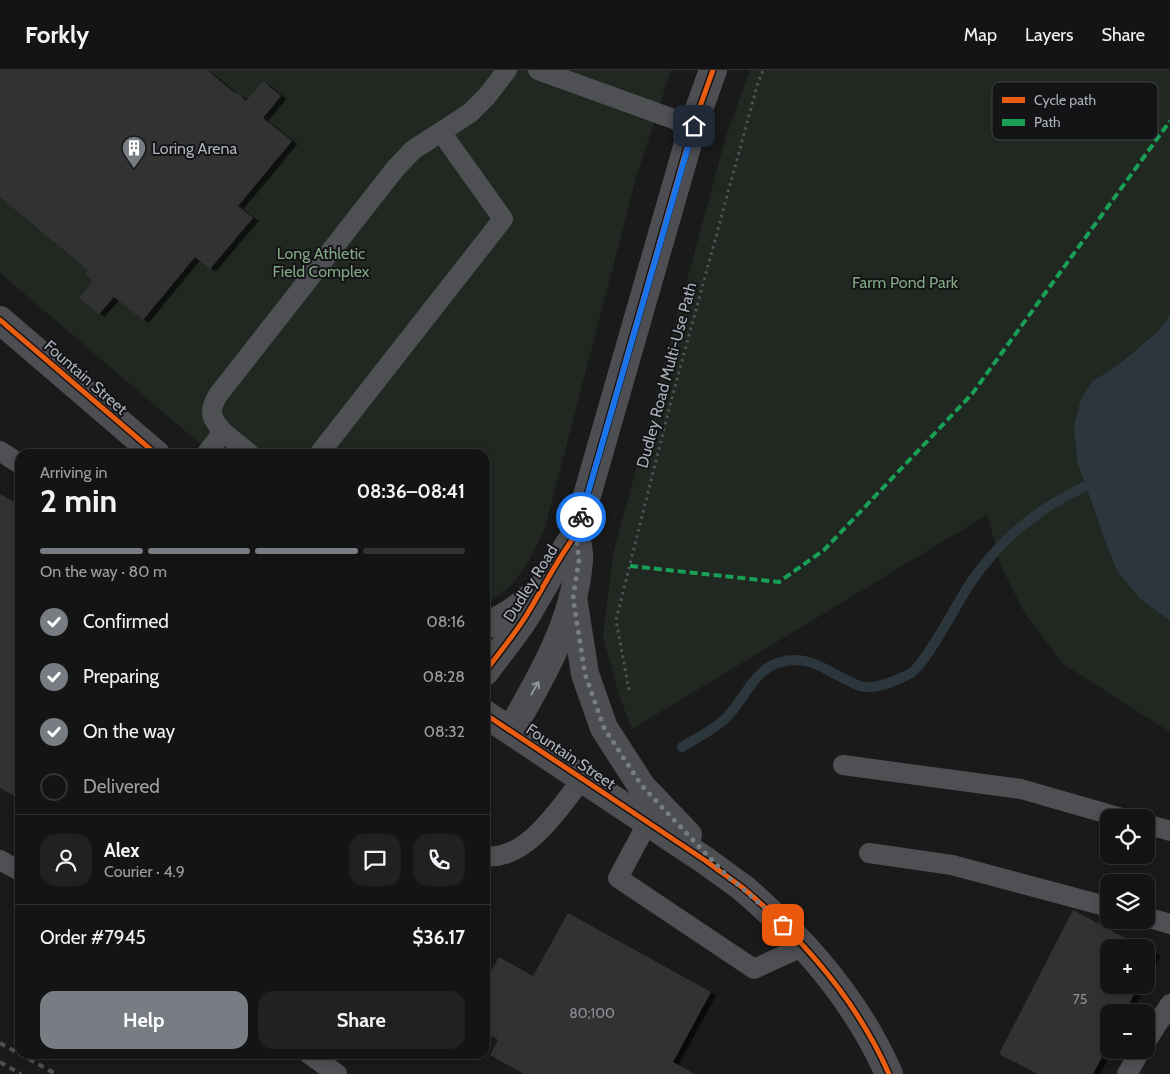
<!DOCTYPE html>
<html lang="en">
<head>
<meta charset="utf-8">
<style>
  :root { --surface:#141414; --page:#212122; --text:#f1f3f6; --muted:#9d9ea0; --line:#333334; --accent:#787c83 }
  body { margin:0; font-family:Cabin,sans-serif; background:var(--page); color:var(--text); height:100vh; display:flex; flex-direction:column; font-size:19px; white-space:nowrap }
  * { box-sizing:border-box; margin:0 }
  p { font-size:16px; color:var(--muted) }
  .icon { flex:none; width:28px; height:28px; fill:none; stroke:currentColor; stroke-width:2; stroke-linecap:round; stroke-linejoin:round }
  .map { position:relative; flex:1; overflow:hidden }
  .drawer { position:absolute; left:15px; top:379px; width:475px; height:610px; display:flex; flex-direction:column; background:var(--surface); border-radius:15px; box-shadow:0 2px 8px #0003,0 0 0 1px var(--line) }
  .drawer>* { flex:none }
  .buttons { position:absolute; left:1100px; top:739px; display:grid; gap:10px }
  .buttons a { display:grid; place-items:center; width:55px; height:55px; border-radius:10px; background:var(--surface); box-shadow:0 2px 8px #0003,0 0 0 1px var(--line); font-size:25px }
  .pin { position:absolute; display:grid; place-items:center; width:42px; height:42px; color:#fff; margin:-21px; border-radius:10px; box-shadow:0 2px 8px #0006 }
  .courier { position:absolute; display:grid; place-items:center; width:50px; height:50px; margin:-25px; border:4px solid #1a73e8; border-radius:50%; background:#fff; color:#222; box-shadow:0 1px 6px #0007 }
  .overview em { font-style:normal; font-weight:700 }
  .overview div { display:flex; flex-direction:column-reverse }
  .overview { display:flex; align-items:center; justify-content:space-between; height:85px; padding:0 25px }
  h1 { font-size:32px; font-weight:700; line-height:38px }
  .bar { display:grid; grid-template-columns:repeat(4,1fr); gap:8px 5px; align-content:center; height:60px; padding:0 25px }
  .bar i { height:6px; border-radius:4px; background:var(--line) }
  .bar .selected { background:var(--accent) }
  .bar p { grid-column:span 4 }
  .line { display:flex; align-items:center; gap:12px; padding:0 25px; border-top:1px solid var(--line) }
  .line div { flex:1 }
  .round { display:grid; place-items:center; flex:none; width:52px; height:52px; border-radius:15px; background:var(--page) }
  ol { padding:0 25px; list-style:none }
  li { display:flex; align-items:center; gap:15px; height:55px }
  li p { margin-inline-start:auto }
  li .icon { padding:5px; border-radius:50%; background:var(--accent); color:#fff; stroke-width:4 }
  li:last-child { color:var(--muted) }
  li i { width:28px; height:28px; border:2px solid var(--line); border-radius:50% }
  .primary-button { display:flex; gap:10px; margin-top:auto; padding:10px 25px }
  .primary-button a { flex:1; height:58px; border-radius:15px; background:var(--accent); color:#fff; font-size:20px; font-weight:700; line-height:58px; text-align:center }
  .primary-button a+a { background:var(--page); color:var(--text) }
  header { display:flex; align-items:center; gap:30px; box-sizing:border-box; height:70px; padding:0 25px; background:var(--surface); border-bottom:1px solid var(--line) }
  header strong { font-size:24px }
  nav { display:flex; gap:28px; margin-inline-start:auto; font-size:18px }
  .map>svg:first-child { display:block }
  .green { fill:#202821 }
  .water { fill:#2c363d }
  .lines { fill:none; stroke-linecap:round; stroke-linejoin:round }
  .stream { stroke:#2c363d; stroke-width:10 }
  .building { fill:#323232; filter:url(#shadow) }
  .path { stroke:#505155; stroke-width:3; stroke-dasharray:2.5 4; stroke-linecap:butt }
  .lane { stroke:#4e5053; stroke-width:20 }
  .secondary { stroke:#4d4e52; stroke-width:28 }
  .rail { stroke:#4e5052; stroke-width:4; stroke-dasharray:6 5; stroke-linecap:butt }
  .quiet { stroke:#1a9f57; stroke-width:4; stroke-dasharray:8 4; stroke-linecap:butt }
  .cycleway-casing { stroke:#141417; stroke-width:8 }
  .cycleway { stroke:#e95d12; stroke-width:5 }
  .oneway { stroke:#8f939c }
  .done { stroke:#787c83; stroke-width:5; stroke-dasharray:0 9 }
  .route { stroke:#1a73e8; stroke-width:6 }
  .labels { text-anchor:middle; stroke-width:4; stroke-linejoin:round; paint-order:stroke }
  .number-label { font-size:14px; fill:#8d9199 }
  .poi-label { font-size:16px; fill:#abb1bb; stroke:#141417; text-anchor:start }
  .park-label { font-size:16px; fill:#82a783; stroke:#141417 }
  .street-label { font-size:16px; fill:#abb1bb; stroke:#141417 }
  .key { fill:#141417; stroke:#414348; stroke-width:1 }
  .key-label { font-size:14px; fill:#abb1bb }
</style>
</head>
<body>
<header>
<strong>Forkly</strong>
<nav><a>Map</a><a>Layers</a><a>Share</a></nav>
</header>
<div class="map">
<svg width="1170" height="1004" viewBox="0 0 1170 1004">
  <defs>
    <filter id="shadow"><feDropShadow dx="5.5" dy="3" stdDeviation="0" flood-color="#0009"/></filter>
  </defs>
  <rect width="100%" height="100%" fill="#1a1a1a"/>
  <g class="green">
    <path d="M0,0H671L636,108L545,458C532,487 516,520 485,533V384H212L0,203Z"/>
    <polygon points="750,0 1170,0 1170,244 1159,259 1117,296 1093,312 1074,356 1077,391 1100,457 1117,501 1140,529 1170,551 1170,662 1063,594 1025,544 1001,496 987,445 632,659 619,625 603,566 613,484 726,66"/>
  </g>
  <polygon class="water" points="1170,244 1170,551 1140,529 1117,501 1100,457 1077,391 1074,356 1081,329 1093,311 1117,296 1159,260"/>
  <g class="lines">
    <path class="stream" d="M682,677C695,669 715,659 726,648C743,631 753,602 777,593C807,583 825,600 851,612C855,614 860,617 865,617C881,618 898,610 911,603C925,595 958,532 969,515C999,470 1038,438 1086,416"/>
  </g>
  <g class="building">
    <polygon points="0,0 207,0 236,24 237,23 246,31 263,11 281,26 263,48 292,71 238,136 253,148 210,199 195,187 143,250 114,227 99,244 79,228 93,211 85,204 88,200 0,127"/>
    <polygon points="0,424 20,435 20,729 0,718"/>
    <polygon points="1073,840 1144,878 1109,878 1109,915 1139,915 1125,942 1109,942 1109,974 1093,1004 1038,1004 999,984"/>
    <polygon points="568,843 711,922 673,992 695,1004 524,1004 490,985 498,970 485,963 485,912 499,887 533,906"/>
    <polygon points="1146,878 1155,883 1146,901"/>
  </g>
  <g class="lines">
    <polyline class="path" points="629,620 616,550 669,339 757,16 763,0"/>
    <g class="lane">
      <polyline points="538,0 693,56"/>
      <polyline points="223,362 250,384"/>
      <polyline points="0,381 20,394"/>
      <path d="M206,384L223,362C211,348 208,342 218,325L395,99L413,80L470,43L487,26L507,0"/>
      <polyline points="319,384 503,149 441,62"/>
      <polyline points="843,695 1021,719 1122,748"/>
      <polyline points="648,752 618,808 754,899 804,876"/>
      <polyline points="1146,754 1170,761"/>
      <polyline points="869,783 952,795 1109,837"/>
      <path d="M485,786C526,792 561,736 583,708"/>
      <polyline points="0,790 20,801"/>
      <polyline points="1146,847 1170,854"/>
      <polyline points="1146,972 1170,934"/>
      <polyline points="309,984 337,1004"/>
      <polyline points="1127,1004 1141,980"/>
    </g>
    <g class="secondary">
      <polyline points="0,250 156,384"/>
      <polyline points="573,527 585,604 604,658 642,717 688,765"/>
      <path d="M485,555C502,550 516,540 529,529"/>
      <path d="M485,602C499,583 514,565 526,546C543,518 557,490 576,464L693,56L713,0"/>
      <path d="M485,644L706,791C718,800 731,809 743,818C803,869 857,931 889,1004"/>
      <path d="M511,660C540,610 575,550 579,491C580,482 577,472 576,464"/>
    </g>
    <g class="rail">
      <polyline points="0,973 56,1004"/>
      <polyline points="0,992 21,1004"/>
    </g>
    <polyline class="quiet" points="630,496 779,512 824,480 972,324 1170,51"/>
    <defs>
      <g id="cycleway">
        <polyline points="0,250 156,384"/>
        <path d="M485,602C499,583 514,565 526,546C543,518 557,490 576,464L693,56L713,0"/>
        <path d="M485,644L706,791C718,800 731,809 743,818C803,869 857,931 889,1004"/>
      </g>
    </defs>
    <use href="#cycleway" class="cycleway-casing"/>
    <use href="#cycleway" class="cycleway"/>
  </g>
  <defs><path id="oneway-shaft" d="M-6 0H5M1.5-3L5.5 0L1.5 3" fill="none" stroke-width="1.6" stroke-linecap="round" stroke-linejoin="round" transform="scale(1.25)"/></defs>
  <use class="oneway" href="#oneway-shaft" transform="translate(535 618) rotate(-60)"/>
  <g class="lines">
    <polyline class="done" points="581,447 576,464 579,490 573,528 585,604 604,658 642,716 727,806 741,817 783,855"/>
    <polyline class="route" points="581,447 694,56"/>
  </g>
  <defs>
    <symbol id="building-pin" viewBox="-11 -11 22 30"><path d="M0 17L-7.5 6A9.5 9.5 0 1 1 7.5 6Z" fill="#787c83" stroke="#141417"/><path d="M-4-6H4V6H1V3H-1V6H-4ZM-2.5-4.3h1.7v1.8h-1.7ZM.8-4.3h1.7v1.8H.8ZM-2.5-1h1.7V.8h-1.7ZM.8-1h1.7V.8H.8Z" fill="#fff"/></symbol>
  </defs>
  <g fill-rule="evenodd">
    <use href="#building-pin" x="120" y="64" width="28" height="38"/>
  </g>
  <g class="labels">
    <g class="number-label">
      <text x="1080" y="934">75</text>
      <text x="592" y="948">80;100</text>
    </g>
    <g class="poi-label">
      <text x="152" y="84">Loring Arena</text>
    </g>
    <g class="park-label">
      <text x="321" y="189">Long Athletic<tspan x="321" dy="18">Field Complex</tspan></text>
      <text x="905" y="218">Farm Pond Park</text>
    </g>
    <g class="street-label">
      <text transform="translate(666 305) rotate(-75)" y="6">Dudley Road Multi-Use Path</text>
      <text transform="translate(86 307) rotate(41)" y="6">Fountain Street</text>
      <text transform="translate(530 513) rotate(-58)" y="6">Dudley Road</text>
      <text transform="translate(571 686) rotate(34)" y="6">Fountain Street</text>
    </g>
  </g>
  <rect x="992" y="12" width="166" height="58" rx="8" class="key"/>
  <rect x="1002" y="27" width="23" height="6" fill="#e95d12"/>
  <rect x="1002" y="49" width="23" height="7" fill="#1a9f57"/>
  <g class="key-label">
    <text x="1034" y="35">Cycle path</text>
    <text x="1034" y="57">Path</text>
  </g>
</svg>
<div class="buttons">
<a><svg class="icon" aria-label="locate" viewBox="0 0 24 24"><circle cx="12" cy="12" r="6"/><path d="M12 2v4M12 18v4M2 12h4M18 12h4"/></svg></a>
<a><svg class="icon" aria-label="layers" viewBox="0 0 24 24"><path d="M12 4l9 5-9 5-9-5zM3 14l9 5 9-5"/></svg></a>
<a>+</a>
<a>−</a>
</div>
<div class="pin" style="left:783px;top:855px;background:#ea580c"><svg class="icon" aria-label="bag" viewBox="0 0 24 24"><path d="M5 8h14l-1 12H6zM9 8a3 3 0 0 1 6 0"/></svg></div>
<div class="pin" style="left:694px;top:56px;background:#1f2937"><svg class="icon" aria-label="home" viewBox="0 0 24 24"><path d="M3 11l9-7 9 7M6 9v11h12V9"/></svg></div>
<div class="courier" style="left:581px;top:447px"><svg class="icon" aria-label="bike" viewBox="0 0 24 24"><circle cx="6" cy="16" r="4"/><circle cx="18" cy="16" r="4"/><path d="M6 16l4-8h5l3 8M10 8l3 8H6M13 5h3"/></svg></div>
<section class="drawer">
<div class="overview"><div><h1>2 min</h1><p>Arriving in</p></div><em>08:36–08:41</em></div>
<div class="bar"><i class="selected"></i><i class="selected"></i><i class="selected"></i><i></i><p>On the way · 80 m</p></div>
<ol>
<li><svg class="icon" aria-label="check" viewBox="0 0 24 24"><path d="M5 12l5 5 9-10"/></svg>Confirmed<p>08:16</p></li>
<li><svg class="icon" aria-label="check" viewBox="0 0 24 24"><path d="M5 12l5 5 9-10"/></svg>Preparing<p>08:28</p></li>
<li><svg class="icon" aria-label="check" viewBox="0 0 24 24"><path d="M5 12l5 5 9-10"/></svg>On the way<p>08:32</p></li>
<li><i></i>Delivered</li>
</ol>
<div class="line" style="height:90px"><a class="round"><svg class="icon" aria-label="person" viewBox="0 0 24 24"><circle cx="12" cy="8" r="4"/><path d="M4 21q1-7 8-7t8 7"/></svg></a><div><b>Alex</b><p>Courier · 4.9</p></div><a class="round"><svg class="icon" aria-label="chat" viewBox="0 0 24 24"><path d="M4 5h16v11H9l-5 4z"/></svg></a><a class="round"><svg class="icon" aria-label="phone" viewBox="0 0 24 24"><path d="M5 4h4l2 5-3 2q2 4 5 5l2-3 5 2v4C11 20 4 13 5 4z"/></svg></a></div>
<div class="line" style="height:65px"><div>Order #7945</div><b>$36.17</b></div>
<div class="primary-button"><a>Help</a><a>Share</a></div>
</section>
</div>
</body>
</html>
